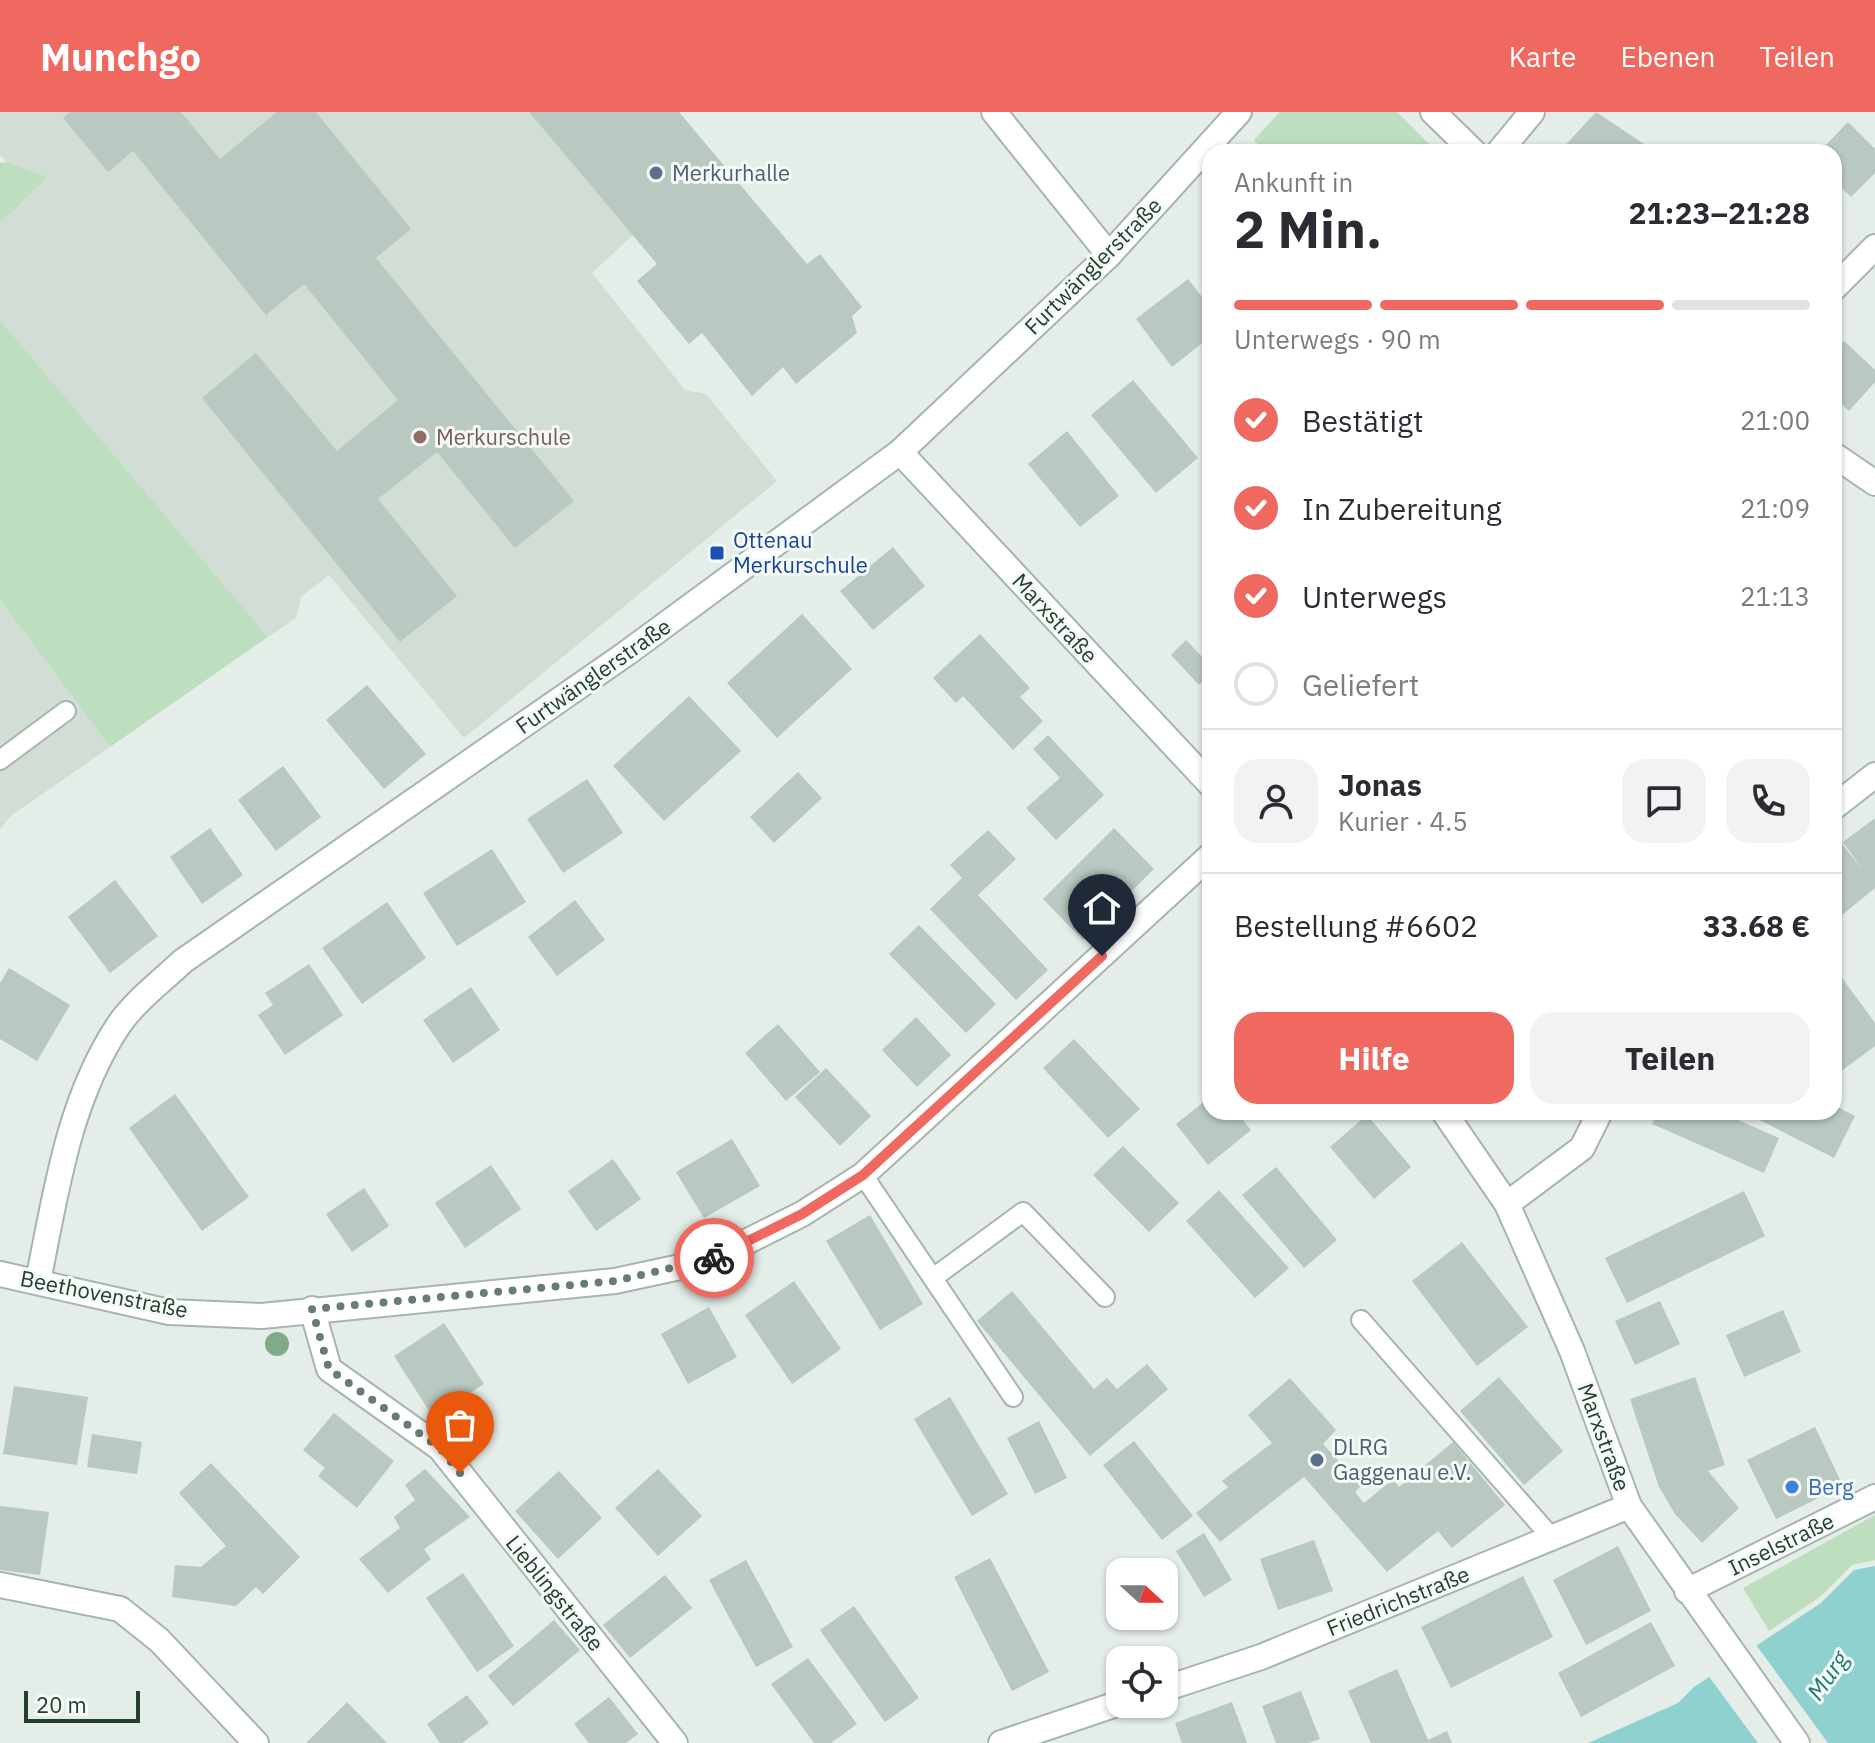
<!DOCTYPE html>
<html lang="de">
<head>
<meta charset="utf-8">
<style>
  :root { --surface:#fff; --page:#f2f2f3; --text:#2b2b33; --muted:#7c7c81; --line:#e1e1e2; --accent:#ef6960 }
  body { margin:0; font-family:"IBM Plex Sans",sans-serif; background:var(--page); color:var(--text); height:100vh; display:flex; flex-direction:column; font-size:30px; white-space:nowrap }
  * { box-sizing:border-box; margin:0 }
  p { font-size:26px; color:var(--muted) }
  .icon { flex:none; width:44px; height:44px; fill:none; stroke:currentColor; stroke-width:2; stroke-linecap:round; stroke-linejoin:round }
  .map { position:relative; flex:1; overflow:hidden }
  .panel { position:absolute; left:1202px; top:32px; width:640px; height:976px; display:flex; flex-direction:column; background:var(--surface); border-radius:24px; box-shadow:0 2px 6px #0004 }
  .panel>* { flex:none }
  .needle { width:52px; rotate:111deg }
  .buttons { position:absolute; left:1106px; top:1446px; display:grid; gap:16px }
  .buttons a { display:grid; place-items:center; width:72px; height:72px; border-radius:16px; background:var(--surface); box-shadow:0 2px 6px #0004; font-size:40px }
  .scale { position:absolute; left:24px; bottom:20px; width:116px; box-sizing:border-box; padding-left:8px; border:4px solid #243f32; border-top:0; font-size:22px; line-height:28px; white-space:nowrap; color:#243f32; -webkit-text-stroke:6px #f5faf6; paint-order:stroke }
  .pin { position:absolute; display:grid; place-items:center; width:68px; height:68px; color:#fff; margin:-82px -34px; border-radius:50% 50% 50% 0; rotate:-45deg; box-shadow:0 0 8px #0007 }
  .pin .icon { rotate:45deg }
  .courier { position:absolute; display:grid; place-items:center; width:80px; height:80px; margin:-40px; border:6px solid #ef6960; border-radius:50%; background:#fff; color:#222; box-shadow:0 2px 10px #0007 }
  .head em { font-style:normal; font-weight:700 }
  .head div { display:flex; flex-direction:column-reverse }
  .head { display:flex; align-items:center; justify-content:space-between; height:136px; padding:0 32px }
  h1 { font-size:52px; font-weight:700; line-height:60px }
  .bar { display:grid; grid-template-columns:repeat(4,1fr); gap:12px 8px; align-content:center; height:96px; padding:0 32px }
  .bar i { height:10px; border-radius:6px; background:var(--line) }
  .bar .current { background:var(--accent) }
  .bar p { grid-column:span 4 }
  .line { display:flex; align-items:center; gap:20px; padding:0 32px; border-top:2px solid var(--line) }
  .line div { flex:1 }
  .round { display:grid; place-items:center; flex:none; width:84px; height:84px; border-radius:24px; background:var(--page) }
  ol { padding:0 32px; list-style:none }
  li { display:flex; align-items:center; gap:24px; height:88px }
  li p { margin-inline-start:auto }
  li .icon { padding:8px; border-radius:50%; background:var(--accent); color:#fff; stroke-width:4 }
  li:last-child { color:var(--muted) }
  li i { width:44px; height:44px; border:4px solid var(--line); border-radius:50% }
  .action { display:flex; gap:16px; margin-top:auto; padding:16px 32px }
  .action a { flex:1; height:92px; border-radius:24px; background:var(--accent); color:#fff; font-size:32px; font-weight:700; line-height:92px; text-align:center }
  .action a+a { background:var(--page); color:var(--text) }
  header { display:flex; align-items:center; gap:48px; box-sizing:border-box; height:112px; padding:0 40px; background:var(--accent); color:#fff }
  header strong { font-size:38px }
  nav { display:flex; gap:44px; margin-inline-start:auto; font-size:28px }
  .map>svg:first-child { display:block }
  .built { fill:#d2ddd6 }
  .green { fill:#bedec0 }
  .water { fill:#8ed1cf }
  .pier { fill:#e4ede8 }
  .building { fill:#b9c8c0 }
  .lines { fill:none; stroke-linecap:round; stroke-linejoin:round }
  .service-casing { stroke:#a7b5ae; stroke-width:22 }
  .minor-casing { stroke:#a7b5ae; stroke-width:28 }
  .service { stroke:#fff; stroke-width:18 }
  .minor { stroke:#fff; stroke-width:24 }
  .tree { fill:#80ab89 }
  .done { stroke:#677c72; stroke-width:8; stroke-dasharray:0 14.4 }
  .route { stroke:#ef6960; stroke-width:10 }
  .service-dot { fill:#5c6f8a; stroke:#f5faf6; stroke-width:3 }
  .education-dot { fill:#8d6e63; stroke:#f5faf6; stroke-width:3 }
  .transit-dot { fill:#1a4fb4; stroke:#f5faf6; stroke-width:3 }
  .shop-dot { fill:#3f7fe0; stroke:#f5faf6; stroke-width:3 }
  .labels { text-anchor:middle; stroke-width:6; stroke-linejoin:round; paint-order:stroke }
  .service-label { font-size:22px; fill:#4e5e75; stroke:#f5faf6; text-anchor:start }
  .street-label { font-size:22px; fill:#243f32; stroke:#f5faf6 }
  .education-label { font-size:22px; fill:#785e54; stroke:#f5faf6; text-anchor:start }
  .transit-label { font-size:22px; fill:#164399; stroke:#f5faf6; text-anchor:start }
  .shop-label { font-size:22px; fill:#366cbe; stroke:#f5faf6; text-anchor:start }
  .water-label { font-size:24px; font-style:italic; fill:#1e7a78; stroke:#f5faf6 }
</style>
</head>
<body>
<header>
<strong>Munchgo</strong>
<nav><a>Karte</a><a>Ebenen</a><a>Teilen</a></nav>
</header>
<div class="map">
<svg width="1875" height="1631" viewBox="0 0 1875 1631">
  <rect width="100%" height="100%" fill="#e4ede8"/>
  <g class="built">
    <polygon points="0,0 529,0 633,123 592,161 685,278 706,282 777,369 464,626 329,463 301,485 296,506 268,525 0,208 0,111 48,65 7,50 0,43"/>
    <polygon points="0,488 110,635 12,703 0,717"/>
  </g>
  <g class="green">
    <polygon points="1280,0 1397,0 1437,40 1263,40 1254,28"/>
    <polygon points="7,50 48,65 0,111 0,51"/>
    <polygon points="0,208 268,525 110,635 0,488"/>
    <polygon points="1875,1403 1875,1448 1852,1453 1820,1485 1769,1519 1743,1476"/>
  </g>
  <polygon class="water" points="1875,1454 1875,1631 1588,1631 1678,1591 1694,1575 1821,1491 1854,1458"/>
  <polygon class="pier" points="1754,1530 1828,1631 1758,1631 1707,1562"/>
  <g class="building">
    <polygon points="70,0 181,0 220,47 277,0 316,0 411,117 376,146 574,389 515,436 437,340 378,387 457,484 400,530 202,286 256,241 337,339 398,288 304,172 266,203 133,39 108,60 63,6"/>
    <polygon points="529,0 679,0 807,152 820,142 862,195 852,204 857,221 796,272 783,255 752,284 702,221 689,232 637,169 657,152"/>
    <polygon points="1596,0 1656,40 1559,40"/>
    <polygon points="1848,10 1875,37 1875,61 1851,85 1834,68 1834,40 1819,40"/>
    <polygon points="1188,167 1210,195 1210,225 1172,255 1136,207"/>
    <polygon points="1844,229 1875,258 1875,270 1849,299 1834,285 1834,240"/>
    <polygon points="1133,268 1198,346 1156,381 1091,303"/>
    <polygon points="1067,319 1119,384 1080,415 1028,352"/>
    <polygon points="893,435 925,474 873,518 840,479"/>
    <polygon points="802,502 852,557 777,626 727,571"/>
    <polygon points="980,522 1030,576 1020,585 1043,609 1013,638 963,584 956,591 933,566"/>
    <polygon points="1186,528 1210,553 1210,562 1199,573 1171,543"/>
    <polygon points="367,573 426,642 384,677 326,608"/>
    <polygon points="689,584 741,639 664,709 613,654"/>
    <polygon points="1048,623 1104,683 1056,728 1026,696 1060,666 1033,637"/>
    <polygon points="283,654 321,705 276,739 238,688"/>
    <polygon points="798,660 822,686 774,731 750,705"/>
    <polygon points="587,667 623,721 563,761 527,707"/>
    <polygon points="1875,706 1875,776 1841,804 1834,796 1834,730 1838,727 1863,758 1843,730"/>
    <polygon points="210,716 243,763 202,792 170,745"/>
    <polygon points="1114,716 1154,757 1083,828 1043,787"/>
    <polygon points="988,718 1016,747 978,783 1048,858 1016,888 930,797 962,766 950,753"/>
    <polygon points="492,737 526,790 457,834 423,781"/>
    <polygon points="115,768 158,824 110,861 68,805"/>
    <polygon points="575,788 605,828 557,864 528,825"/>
    <polygon points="387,790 426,846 362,892 322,836"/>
    <polygon points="919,813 996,892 966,921 889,842"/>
    <polygon points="309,852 343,903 285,943 258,903 273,893 265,881"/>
    <polygon points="1834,855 1875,911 1875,934 1836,963"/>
    <polygon points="9,856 70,893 37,949 0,927 0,871"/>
    <polygon points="471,875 500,918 453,951 423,908"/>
    <polygon points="916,905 951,943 917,975 882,938"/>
    <polygon points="778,912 820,960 786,989 745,941"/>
    <polygon points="1074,927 1140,997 1108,1026 1043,956"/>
    <polygon points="826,956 871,1004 840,1034 795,985"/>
    <polygon points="175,982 249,1085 202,1119 129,1016"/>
    <polygon points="1210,985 1210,1000 1236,1000 1251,1018 1208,1053 1176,1012"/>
    <polygon points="1834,993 1855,1004 1834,1046 1744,1000 1834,1000"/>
    <polygon points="1657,1000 1720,1000 1779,1026 1764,1061 1652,1012"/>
    <polygon points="1367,1003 1411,1055 1374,1087 1330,1035"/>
    <polygon points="732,1027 760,1074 704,1106 676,1060"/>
    <polygon points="1123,1034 1179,1091 1149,1120 1093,1063"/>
    <polygon points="613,1047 641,1087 596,1119 568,1079"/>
    <polygon points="491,1053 521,1097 465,1136 435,1091"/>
    <polygon points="1276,1055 1337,1128 1304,1156 1242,1083"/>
    <polygon points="364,1076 389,1114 352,1140 326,1102"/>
    <polygon points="1219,1078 1289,1156 1255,1186 1186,1109"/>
    <polygon points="1744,1079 1765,1124 1627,1191 1605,1146"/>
    <polygon points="870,1103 923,1192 880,1218 826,1129"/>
    <polygon points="1462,1130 1528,1215 1477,1254 1412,1169"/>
    <polygon points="794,1169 841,1237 792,1272 745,1203"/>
    <polygon points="1012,1179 1094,1277 1107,1266 1117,1277 1147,1252 1168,1277 1090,1344 977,1209"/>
    <polygon points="1660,1189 1680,1232 1635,1253 1615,1209"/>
    <polygon points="709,1195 737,1245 688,1272 661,1222"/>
    <polygon points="1783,1198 1801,1240 1744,1265 1726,1223"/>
    <polygon points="444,1211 484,1272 433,1305 394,1244"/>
    <polygon points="1499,1265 1563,1339 1524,1373 1460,1299"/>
    <polygon points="1695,1265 1725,1353 1708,1359 1739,1396 1702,1431 1675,1402 1659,1375 1630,1287"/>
    <polygon points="1290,1266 1336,1318 1323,1332 1361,1374 1355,1380 1364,1391 1393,1367 1399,1375 1453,1330 1505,1393 1452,1436 1438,1419 1387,1460 1304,1365 1220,1430 1196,1401 1228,1375 1222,1369 1272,1331 1248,1303"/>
    <polygon points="14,1274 88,1285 77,1353 3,1342"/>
    <polygon points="950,1285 1008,1382 972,1404 914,1307"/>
    <polygon points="334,1301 394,1349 357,1396 318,1364 325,1356 303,1338"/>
    <polygon points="1039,1309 1067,1366 1035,1382 1007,1326"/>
    <polygon points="1815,1315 1843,1374 1776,1407 1747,1348"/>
    <polygon points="92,1322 142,1330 137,1362 87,1355"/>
    <polygon points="1134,1329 1193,1404 1162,1428 1103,1353"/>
    <polygon points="211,1351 300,1445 263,1482 256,1475 236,1494 172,1485 175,1453 201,1455 226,1434 179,1381"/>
    <polygon points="425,1357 470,1405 424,1437 431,1447 388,1481 359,1447 400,1416 394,1405 415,1388 405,1373"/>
    <polygon points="658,1357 702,1404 658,1444 615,1396"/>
    <polygon points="559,1359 602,1406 558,1447 515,1399"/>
    <polygon points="0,1394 49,1400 40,1463 0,1458"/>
    <polygon points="1204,1421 1232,1468 1204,1485 1176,1439"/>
    <polygon points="1314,1428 1333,1479 1278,1498 1260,1447"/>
    <polygon points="1618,1434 1651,1499 1586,1533 1553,1468"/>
    <polygon points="990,1446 1049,1560 1012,1579 954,1465"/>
    <polygon points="746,1448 793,1535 756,1555 709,1468"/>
    <polygon points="463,1461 514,1534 477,1560 426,1486"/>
    <polygon points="665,1463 692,1496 630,1546 603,1513"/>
    <polygon points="1523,1464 1553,1525 1451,1576 1421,1515"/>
    <polygon points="854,1494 919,1586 885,1610 820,1518"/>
    <polygon points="554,1508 580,1538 513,1594 488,1564"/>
    <polygon points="1651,1510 1675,1554 1581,1605 1558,1561"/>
    <polygon points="808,1546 857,1612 831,1631 814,1631 771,1572"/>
    <polygon points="1397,1557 1428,1628 1447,1619 1452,1631 1371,1631 1348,1579"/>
    <polygon points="1301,1579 1320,1627 1309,1631 1276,1631 1262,1594"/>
    <polygon points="467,1583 489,1611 462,1631 440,1631 427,1612"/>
    <polygon points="609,1585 638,1622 626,1631 589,1631 574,1612"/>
    <polygon points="347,1590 387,1631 306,1631"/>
    <polygon points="1232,1590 1247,1631 1182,1631 1175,1611"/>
  </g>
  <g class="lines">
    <defs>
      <g id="service">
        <polyline points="0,648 66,599"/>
        <polyline points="863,1063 1013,1285"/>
        <polyline points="933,1166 1023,1100 1105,1185"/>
        <polyline points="1361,1208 1552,1426"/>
      </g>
      <g id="minor">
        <polyline points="994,0 1109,143"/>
        <polyline points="1433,0 1474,40"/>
        <polyline points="1499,40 1532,0"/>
        <polyline points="1834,176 1875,135"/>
        <polyline points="900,340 1210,672"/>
        <polyline points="1834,343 1875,371"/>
        <polyline points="1834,695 1875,663"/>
        <polyline points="1444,1000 1507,1092 1572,1239 1629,1394 1797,1631"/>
        <polyline points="1507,1092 1582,1036 1600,1000"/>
        <polyline points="0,1162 169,1200 262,1204 615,1169 708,1149 802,1102 863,1063 1210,744"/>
        <path d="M38,1169C56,1081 68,990 118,914C134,890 162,869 183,849L627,541L900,340L1109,143L1239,0"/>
        <polyline points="312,1197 329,1257 440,1336 675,1631"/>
        <polyline points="0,1473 120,1497 159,1528 256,1631"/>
        <polyline points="1687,1479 1875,1385"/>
        <polyline points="1164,1577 1261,1545 1629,1394"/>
        <polyline points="1001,1631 1120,1591"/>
      </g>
    </defs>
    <use href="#service" class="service-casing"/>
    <use href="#minor" class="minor-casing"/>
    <use href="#service" class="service"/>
    <use href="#minor" class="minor"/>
  </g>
  <circle class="tree" cx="277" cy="1232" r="12"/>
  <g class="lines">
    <polyline class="done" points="460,1361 440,1336 329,1257 312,1197 615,1169 714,1146"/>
    <polyline class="route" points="714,1146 802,1102 863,1063 1102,844"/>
  </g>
  <g class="service-dot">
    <circle cx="656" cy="61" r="8"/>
    <circle cx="1317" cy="1348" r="8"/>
  </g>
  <circle class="education-dot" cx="420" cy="325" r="8"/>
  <rect class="transit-dot" x="709" y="433" width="16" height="16" rx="4"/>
  <circle class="shop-dot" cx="1792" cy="1375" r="8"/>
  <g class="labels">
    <g class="service-label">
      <text x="672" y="69">Merkurhalle</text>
      <text x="1333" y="1343">DLRG<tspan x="1333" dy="25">Gaggenau e.V.</tspan></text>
    </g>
    <g class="street-label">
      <text transform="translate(1093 154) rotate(-45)" y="8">Furtwänglerstraße</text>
      <text transform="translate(1055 506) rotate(47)" y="8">Marxstraße</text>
      <text transform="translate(593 564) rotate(-35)" y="8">Furtwänglerstraße</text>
      <text transform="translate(104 1182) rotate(11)" y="8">Beethovenstraße</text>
      <text transform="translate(1604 1325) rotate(70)" y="8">Marxstraße</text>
      <text transform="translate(1781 1432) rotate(-26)" y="8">Inselstraße</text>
      <text transform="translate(555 1481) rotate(51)" y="8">Lieblingstraße</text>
      <text transform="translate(1398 1489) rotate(-22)" y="8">Friedrichstraße</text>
    </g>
    <g class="education-label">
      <text x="436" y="333">Merkurschule</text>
    </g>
    <g class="transit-label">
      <text x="733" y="436">Ottenau<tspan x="733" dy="25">Merkurschule</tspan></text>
    </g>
    <g class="shop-label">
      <text x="1808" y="1383">Berg</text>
    </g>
    <g class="water-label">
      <text transform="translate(1828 1564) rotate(-55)" y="8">Murg</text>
    </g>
  </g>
</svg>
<div class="buttons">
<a><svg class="needle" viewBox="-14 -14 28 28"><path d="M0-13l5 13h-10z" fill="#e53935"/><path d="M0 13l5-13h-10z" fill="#7c7c81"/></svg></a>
<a><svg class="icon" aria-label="locate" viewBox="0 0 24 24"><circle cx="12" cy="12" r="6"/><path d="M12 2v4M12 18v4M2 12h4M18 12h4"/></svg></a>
</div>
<div class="scale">20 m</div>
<div class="pin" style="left:460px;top:1361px;background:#ea580c"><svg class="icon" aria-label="bag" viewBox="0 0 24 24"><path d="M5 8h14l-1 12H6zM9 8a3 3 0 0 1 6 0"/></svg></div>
<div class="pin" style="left:1102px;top:844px;background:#1f2937"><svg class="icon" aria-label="home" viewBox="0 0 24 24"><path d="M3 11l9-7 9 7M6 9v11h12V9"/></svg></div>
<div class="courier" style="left:714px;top:1146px"><svg class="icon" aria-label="bike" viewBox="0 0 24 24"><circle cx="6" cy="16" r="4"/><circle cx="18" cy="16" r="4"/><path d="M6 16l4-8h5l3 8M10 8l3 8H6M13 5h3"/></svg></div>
<section class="panel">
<div class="head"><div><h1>2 Min.</h1><p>Ankunft in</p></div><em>21:23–21:28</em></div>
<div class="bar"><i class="current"></i><i class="current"></i><i class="current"></i><i></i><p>Unterwegs · 90 m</p></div>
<ol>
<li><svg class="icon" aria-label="check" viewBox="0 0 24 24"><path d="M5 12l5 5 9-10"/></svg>Bestätigt<p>21:00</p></li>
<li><svg class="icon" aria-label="check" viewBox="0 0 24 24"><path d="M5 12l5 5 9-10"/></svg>In Zubereitung<p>21:09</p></li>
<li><svg class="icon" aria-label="check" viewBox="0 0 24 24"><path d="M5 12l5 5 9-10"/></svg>Unterwegs<p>21:13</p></li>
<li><i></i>Geliefert</li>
</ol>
<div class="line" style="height:144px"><a class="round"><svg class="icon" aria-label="person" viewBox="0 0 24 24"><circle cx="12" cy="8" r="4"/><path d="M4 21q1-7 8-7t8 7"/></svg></a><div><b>Jonas</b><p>Kurier · 4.5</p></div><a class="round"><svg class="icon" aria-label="chat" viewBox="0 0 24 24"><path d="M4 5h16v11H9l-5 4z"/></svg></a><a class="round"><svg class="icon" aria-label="phone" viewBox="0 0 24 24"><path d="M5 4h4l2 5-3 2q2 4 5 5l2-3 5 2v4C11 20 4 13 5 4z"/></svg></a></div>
<div class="line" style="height:104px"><div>Bestellung #6602</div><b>33.68 €</b></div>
<div class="action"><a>Hilfe</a><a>Teilen</a></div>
</section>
</div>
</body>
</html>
